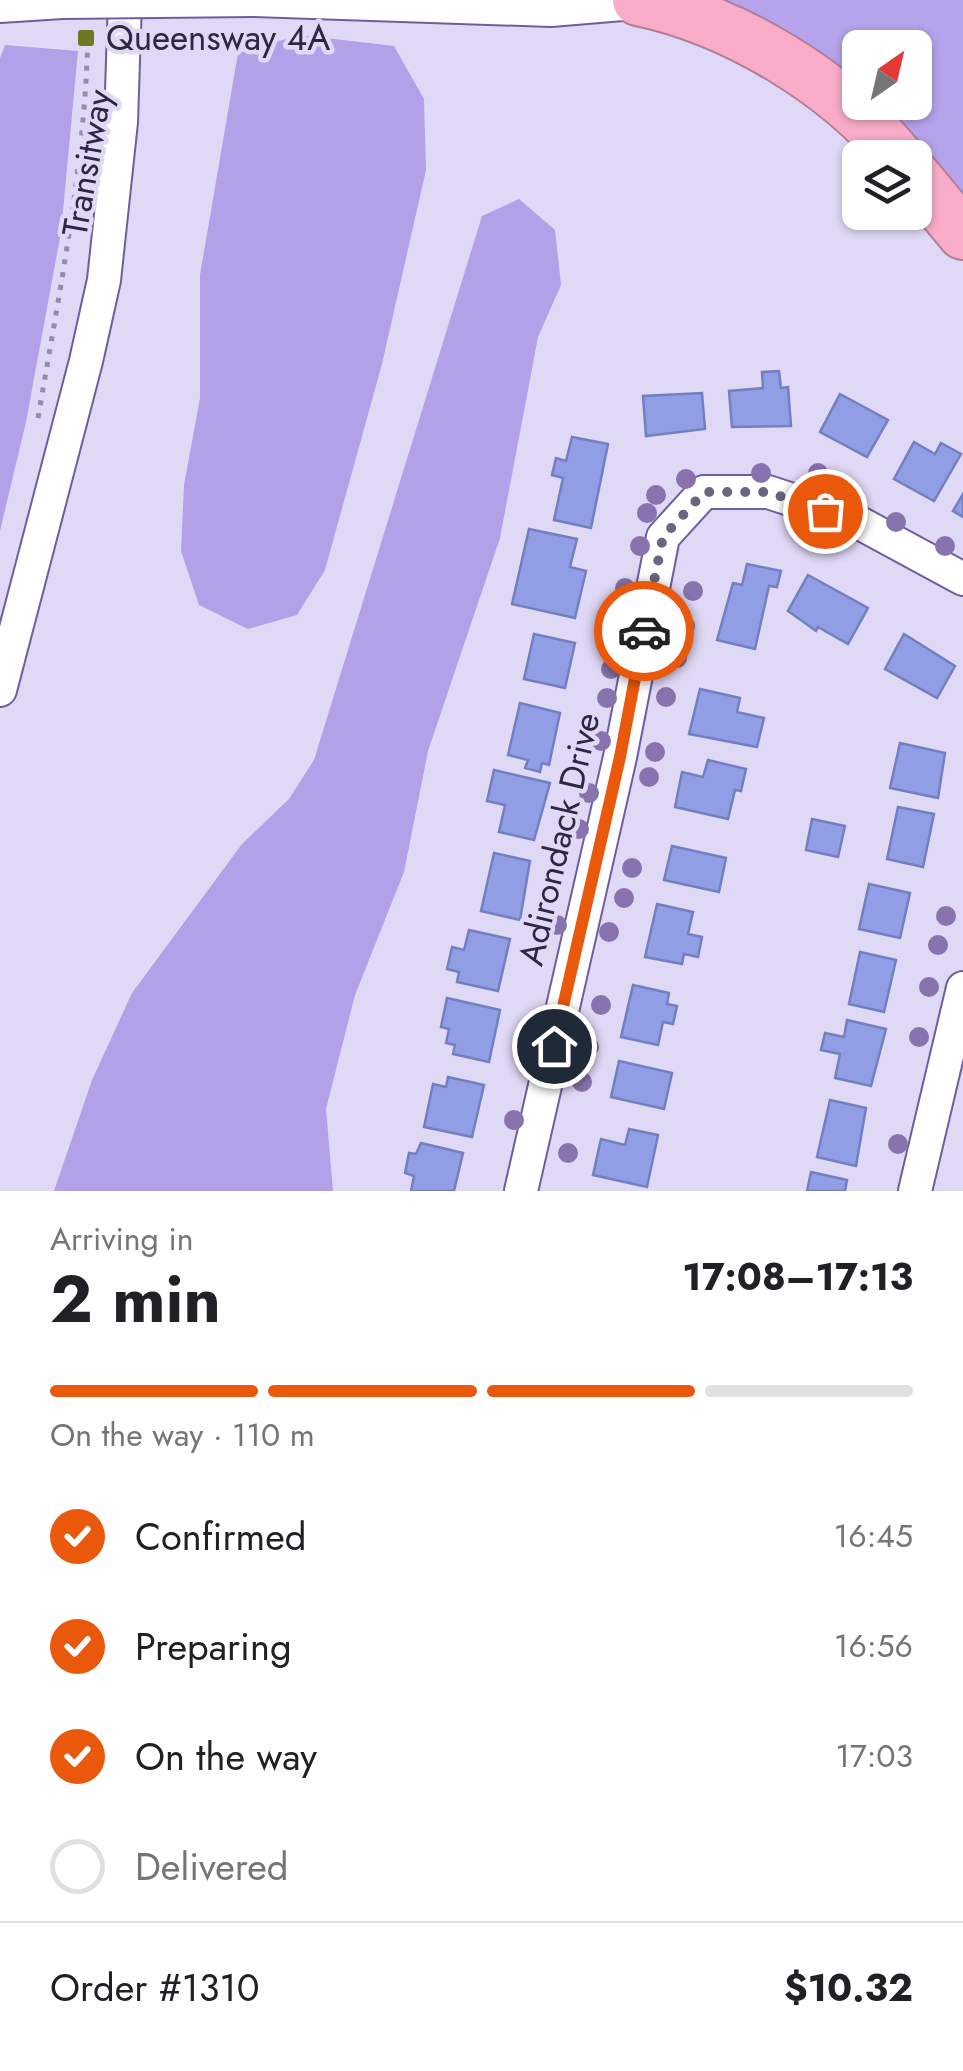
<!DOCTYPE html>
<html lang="en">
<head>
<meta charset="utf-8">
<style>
  :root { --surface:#fff; --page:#f2f2f2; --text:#202124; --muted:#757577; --line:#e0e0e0; --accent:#ea580c }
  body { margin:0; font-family:Jost,sans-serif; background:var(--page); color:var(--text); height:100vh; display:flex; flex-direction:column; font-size:38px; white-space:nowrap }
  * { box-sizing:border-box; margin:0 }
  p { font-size:32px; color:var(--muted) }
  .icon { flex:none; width:55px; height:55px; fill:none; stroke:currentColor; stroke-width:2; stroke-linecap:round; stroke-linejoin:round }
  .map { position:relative; height:1191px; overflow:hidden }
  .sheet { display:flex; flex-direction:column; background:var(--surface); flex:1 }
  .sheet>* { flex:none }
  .needle { width:65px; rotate:34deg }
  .buttons { position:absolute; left:842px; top:30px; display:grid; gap:20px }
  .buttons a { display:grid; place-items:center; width:90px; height:90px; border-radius:15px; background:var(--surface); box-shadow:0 2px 8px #0004; font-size:50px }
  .pin { position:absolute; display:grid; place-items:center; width:85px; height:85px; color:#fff; margin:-42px; border:5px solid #fff; border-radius:50%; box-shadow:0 2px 10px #0007 }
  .courier { position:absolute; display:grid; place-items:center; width:100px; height:100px; margin:-50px; border:8px solid #ea580c; border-radius:50%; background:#fff; color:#222; box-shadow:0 2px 12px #0007 }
  .headline em { font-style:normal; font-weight:700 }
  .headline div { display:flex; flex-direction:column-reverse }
  .headline { display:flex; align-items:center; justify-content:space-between; height:170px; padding:0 50px }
  h1 { font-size:65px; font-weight:700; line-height:75px }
  .bar { display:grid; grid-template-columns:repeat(4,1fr); gap:15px 10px; align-content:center; height:120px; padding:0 50px }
  .bar i { height:12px; border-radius:8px; background:var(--line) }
  .bar .active { background:var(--accent) }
  .bar p { grid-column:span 4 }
  .line { display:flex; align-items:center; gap:25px; padding:0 50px; border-top:2px solid var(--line) }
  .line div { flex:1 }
  ol { padding:0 50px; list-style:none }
  li { display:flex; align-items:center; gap:30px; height:110px }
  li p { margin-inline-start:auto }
  li .icon { padding:10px; border-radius:50%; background:var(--accent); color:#fff; stroke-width:4 }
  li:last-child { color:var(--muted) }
  li i { width:55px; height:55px; border:5px solid var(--line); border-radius:50% }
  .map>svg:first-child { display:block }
  .green { fill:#b5a3eb }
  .forest { fill:#b2a0e9 }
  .building { fill:#919ee6; stroke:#747fc0; stroke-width:2.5 }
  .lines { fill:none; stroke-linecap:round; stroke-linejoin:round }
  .minor-casing { stroke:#6f5d9d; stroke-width:36 }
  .highway-casing { stroke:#b17d99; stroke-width:54 }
  .path { stroke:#948da9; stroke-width:5; stroke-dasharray:5 8; stroke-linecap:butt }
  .minor { stroke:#fff; stroke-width:32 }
  .highway { stroke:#f8acc8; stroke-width:50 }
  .minor-bridge-casing { stroke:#6f5d9d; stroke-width:36; stroke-linecap:butt }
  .minor-bridge { stroke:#fff; stroke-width:32 }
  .tree { fill:#8873ae }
  .done { stroke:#6c6581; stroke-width:10; stroke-dasharray:0 18 }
  .route { stroke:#ea580c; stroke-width:12 }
  .poi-dot { fill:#6e7721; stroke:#e0d9f6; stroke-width:4 }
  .labels { text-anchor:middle; stroke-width:9; stroke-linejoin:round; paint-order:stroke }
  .poi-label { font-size:35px; fill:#2e2742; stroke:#e0d9f6; text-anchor:start }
  .street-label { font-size:35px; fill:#2e2742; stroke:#e0d9f6 }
</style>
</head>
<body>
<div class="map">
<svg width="963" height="1191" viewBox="0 0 963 1191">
  <rect width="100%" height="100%" fill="#e0d9f6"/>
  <polygon class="green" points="706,0 963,0 963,200 866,103 915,102 915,48 860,48 860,97"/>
  <g class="forest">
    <polygon points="300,35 394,46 424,99 426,170 382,364 325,570 297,615 248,629 199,605 181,551 184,485 200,398 200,275 238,53"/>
    <polygon points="5,45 78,51 61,232 26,422 0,531 0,58"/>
    <polygon points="519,199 555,230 561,285 538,337 500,538 428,751 404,872 355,995 326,1109 333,1191 54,1191 92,1080 132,993 242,844 289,799 314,760 482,216"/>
  </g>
  <g class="building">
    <polygon points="779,371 781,388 788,387 791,426 732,427 729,391 763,388 762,372"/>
    <polygon points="702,393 705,429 646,436 643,396"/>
    <polygon points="840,394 888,420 867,457 820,432"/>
    <polygon points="572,437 608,444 591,528 554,520 563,478 552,475 556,458 566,461"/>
    <polygon points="914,442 935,454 941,443 961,454 934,501 894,479"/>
    <polygon points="963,494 963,517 953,511"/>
    <polygon points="529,529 577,539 570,567 586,571 575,618 512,604"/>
    <polygon points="747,564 781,571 777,587 769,586 755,649 717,640 733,583 742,585"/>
    <polygon points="808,575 868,608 848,644 818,627 816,631 788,611"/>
    <polygon points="534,634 575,643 565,688 524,679"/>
    <polygon points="904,634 955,666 937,698 885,669"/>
    <polygon points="700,689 740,698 737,712 764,718 757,747 689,734"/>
    <polygon points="520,703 560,713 549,765 542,763 540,772 525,768 528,760 508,755"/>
    <polygon points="900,743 945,753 938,798 890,788"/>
    <polygon points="708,760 746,769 741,791 735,790 728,819 675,807 682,772 703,777"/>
    <polygon points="494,770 550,783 534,840 499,832 505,805 487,801"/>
    <polygon points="898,807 934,814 923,867 887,859"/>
    <polygon points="812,819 845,826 838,857 806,850"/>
    <polygon points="672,846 726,858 719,892 664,880"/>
    <polygon points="494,853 530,861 520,920 481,911"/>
    <polygon points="869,884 910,893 900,938 859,929"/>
    <polygon points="657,904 693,912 688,934 702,937 698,957 684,954 682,964 645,957"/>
    <polygon points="469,930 510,939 498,991 457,982 459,972 447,969 452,947 464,950"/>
    <polygon points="860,952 896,960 884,1012 849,1004"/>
    <polygon points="633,985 669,993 667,1004 677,1006 673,1024 663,1022 658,1045 621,1037"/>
    <polygon points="447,998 500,1010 489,1062 453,1054 455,1045 446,1043 449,1029 441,1027"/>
    <polygon points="847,1020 886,1029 871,1086 835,1078 840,1054 821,1050 825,1033 844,1037"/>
    <polygon points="619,1061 672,1073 664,1109 611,1097"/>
    <polygon points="448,1077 484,1085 472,1137 424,1127 433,1084 446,1087"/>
    <polygon points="830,1100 866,1108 856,1166 817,1157"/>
    <polygon points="629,1129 658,1135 647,1187 593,1175 601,1139 625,1145"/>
    <polygon points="421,1143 463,1153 454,1191 411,1191 414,1176 405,1173 409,1153 416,1154"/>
    <polygon points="811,1172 847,1180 845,1191 807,1191"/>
  </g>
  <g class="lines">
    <defs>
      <g id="minor">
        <polyline points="253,0 551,10 646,2"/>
        <polyline points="0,6 62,2"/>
        <polyline points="0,690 86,361 104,280 121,122 125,0"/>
        <polyline points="521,1191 620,757 663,537 704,492 768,492 854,520 963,579"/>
        <polyline points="915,1191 963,988"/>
      </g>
      <g id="highway">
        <path d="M638,0C734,20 837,82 899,158"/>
        <polyline points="915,176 963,234"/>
      </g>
    </defs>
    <use href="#minor" class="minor-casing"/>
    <use href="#highway" class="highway-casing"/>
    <path class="path" d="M38,418C60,289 86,159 88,28"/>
    <use href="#minor" class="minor"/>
    <use href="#highway" class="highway"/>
    <defs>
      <polyline id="minor-bridge" points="62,2 253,0"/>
    </defs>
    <use href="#minor-bridge" class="minor-bridge-casing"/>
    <use href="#minor-bridge" class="minor-bridge"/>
  </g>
  <g class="tree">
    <circle cx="761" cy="473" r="10"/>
    <circle cx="818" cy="473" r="10"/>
    <circle cx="686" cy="479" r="10"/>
    <circle cx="841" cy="485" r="10"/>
    <circle cx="656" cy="495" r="10"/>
    <circle cx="647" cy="513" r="10"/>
    <circle cx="896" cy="522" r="10"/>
    <circle cx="640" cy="546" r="10"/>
    <circle cx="945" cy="546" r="10"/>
    <circle cx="625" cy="588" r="10"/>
    <circle cx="693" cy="591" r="10"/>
    <circle cx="685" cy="626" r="10"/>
    <circle cx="677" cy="658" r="10"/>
    <circle cx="611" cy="669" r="10"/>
    <circle cx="666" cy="697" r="10"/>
    <circle cx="607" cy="698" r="10"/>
    <circle cx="601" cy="741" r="10"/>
    <circle cx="655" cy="752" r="10"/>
    <circle cx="649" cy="777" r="10"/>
    <circle cx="589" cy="793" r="10"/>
    <circle cx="579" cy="829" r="10"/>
    <circle cx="632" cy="868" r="10"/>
    <circle cx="624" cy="898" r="10"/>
    <circle cx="946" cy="916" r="10"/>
    <circle cx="557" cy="925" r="10"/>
    <circle cx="609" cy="932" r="10"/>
    <circle cx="938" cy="945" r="10"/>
    <circle cx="929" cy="987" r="10"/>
    <circle cx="601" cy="1005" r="10"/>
    <circle cx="919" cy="1037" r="10"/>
    <circle cx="589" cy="1047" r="10"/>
    <circle cx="529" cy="1053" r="10"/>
    <circle cx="582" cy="1082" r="10"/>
    <circle cx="514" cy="1120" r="10"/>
    <circle cx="898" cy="1144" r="10"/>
    <circle cx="568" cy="1153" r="10"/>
  </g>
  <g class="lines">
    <polyline class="done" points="644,631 663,537 704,492 768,492 825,511"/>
    <polyline class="route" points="554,1046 620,757 644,631"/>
  </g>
  <rect class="poi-dot" x="76" y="28" width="20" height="20" rx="5"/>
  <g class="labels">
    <g class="poi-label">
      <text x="106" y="50">Queensway 4A</text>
    </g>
    <g class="street-label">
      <text transform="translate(87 163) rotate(-80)" y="12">Transitway</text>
      <text transform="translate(559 839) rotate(-77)" y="12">Adirondack Drive</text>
    </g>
  </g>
</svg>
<div class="buttons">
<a><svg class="needle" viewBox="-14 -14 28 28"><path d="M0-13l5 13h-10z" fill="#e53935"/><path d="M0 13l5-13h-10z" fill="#757577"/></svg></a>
<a><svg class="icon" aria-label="layers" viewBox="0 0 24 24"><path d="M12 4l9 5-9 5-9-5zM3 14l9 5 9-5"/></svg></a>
</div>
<div class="pin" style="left:825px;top:511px;background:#ea580c"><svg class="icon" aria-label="bag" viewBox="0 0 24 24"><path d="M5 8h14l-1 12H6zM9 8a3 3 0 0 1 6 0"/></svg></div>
<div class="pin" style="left:554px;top:1046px;background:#1f2937"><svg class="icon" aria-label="home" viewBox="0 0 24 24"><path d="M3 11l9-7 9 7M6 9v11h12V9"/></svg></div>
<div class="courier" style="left:644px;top:631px"><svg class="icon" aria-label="car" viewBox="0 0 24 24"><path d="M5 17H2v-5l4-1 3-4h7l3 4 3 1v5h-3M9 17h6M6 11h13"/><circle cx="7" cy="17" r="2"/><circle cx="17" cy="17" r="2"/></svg></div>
</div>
<section class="sheet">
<div class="headline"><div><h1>2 min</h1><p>Arriving in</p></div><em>17:08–17:13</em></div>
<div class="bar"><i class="active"></i><i class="active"></i><i class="active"></i><i></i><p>On the way · 110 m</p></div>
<ol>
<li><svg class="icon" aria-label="check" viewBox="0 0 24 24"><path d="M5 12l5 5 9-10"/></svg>Confirmed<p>16:45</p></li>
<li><svg class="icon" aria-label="check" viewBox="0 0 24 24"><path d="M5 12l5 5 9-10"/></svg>Preparing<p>16:56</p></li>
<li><svg class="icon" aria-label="check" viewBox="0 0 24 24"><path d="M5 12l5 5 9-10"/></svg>On the way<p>17:03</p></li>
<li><i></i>Delivered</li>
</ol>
<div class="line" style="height:130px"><div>Order #1310</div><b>$10.32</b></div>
</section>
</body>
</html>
